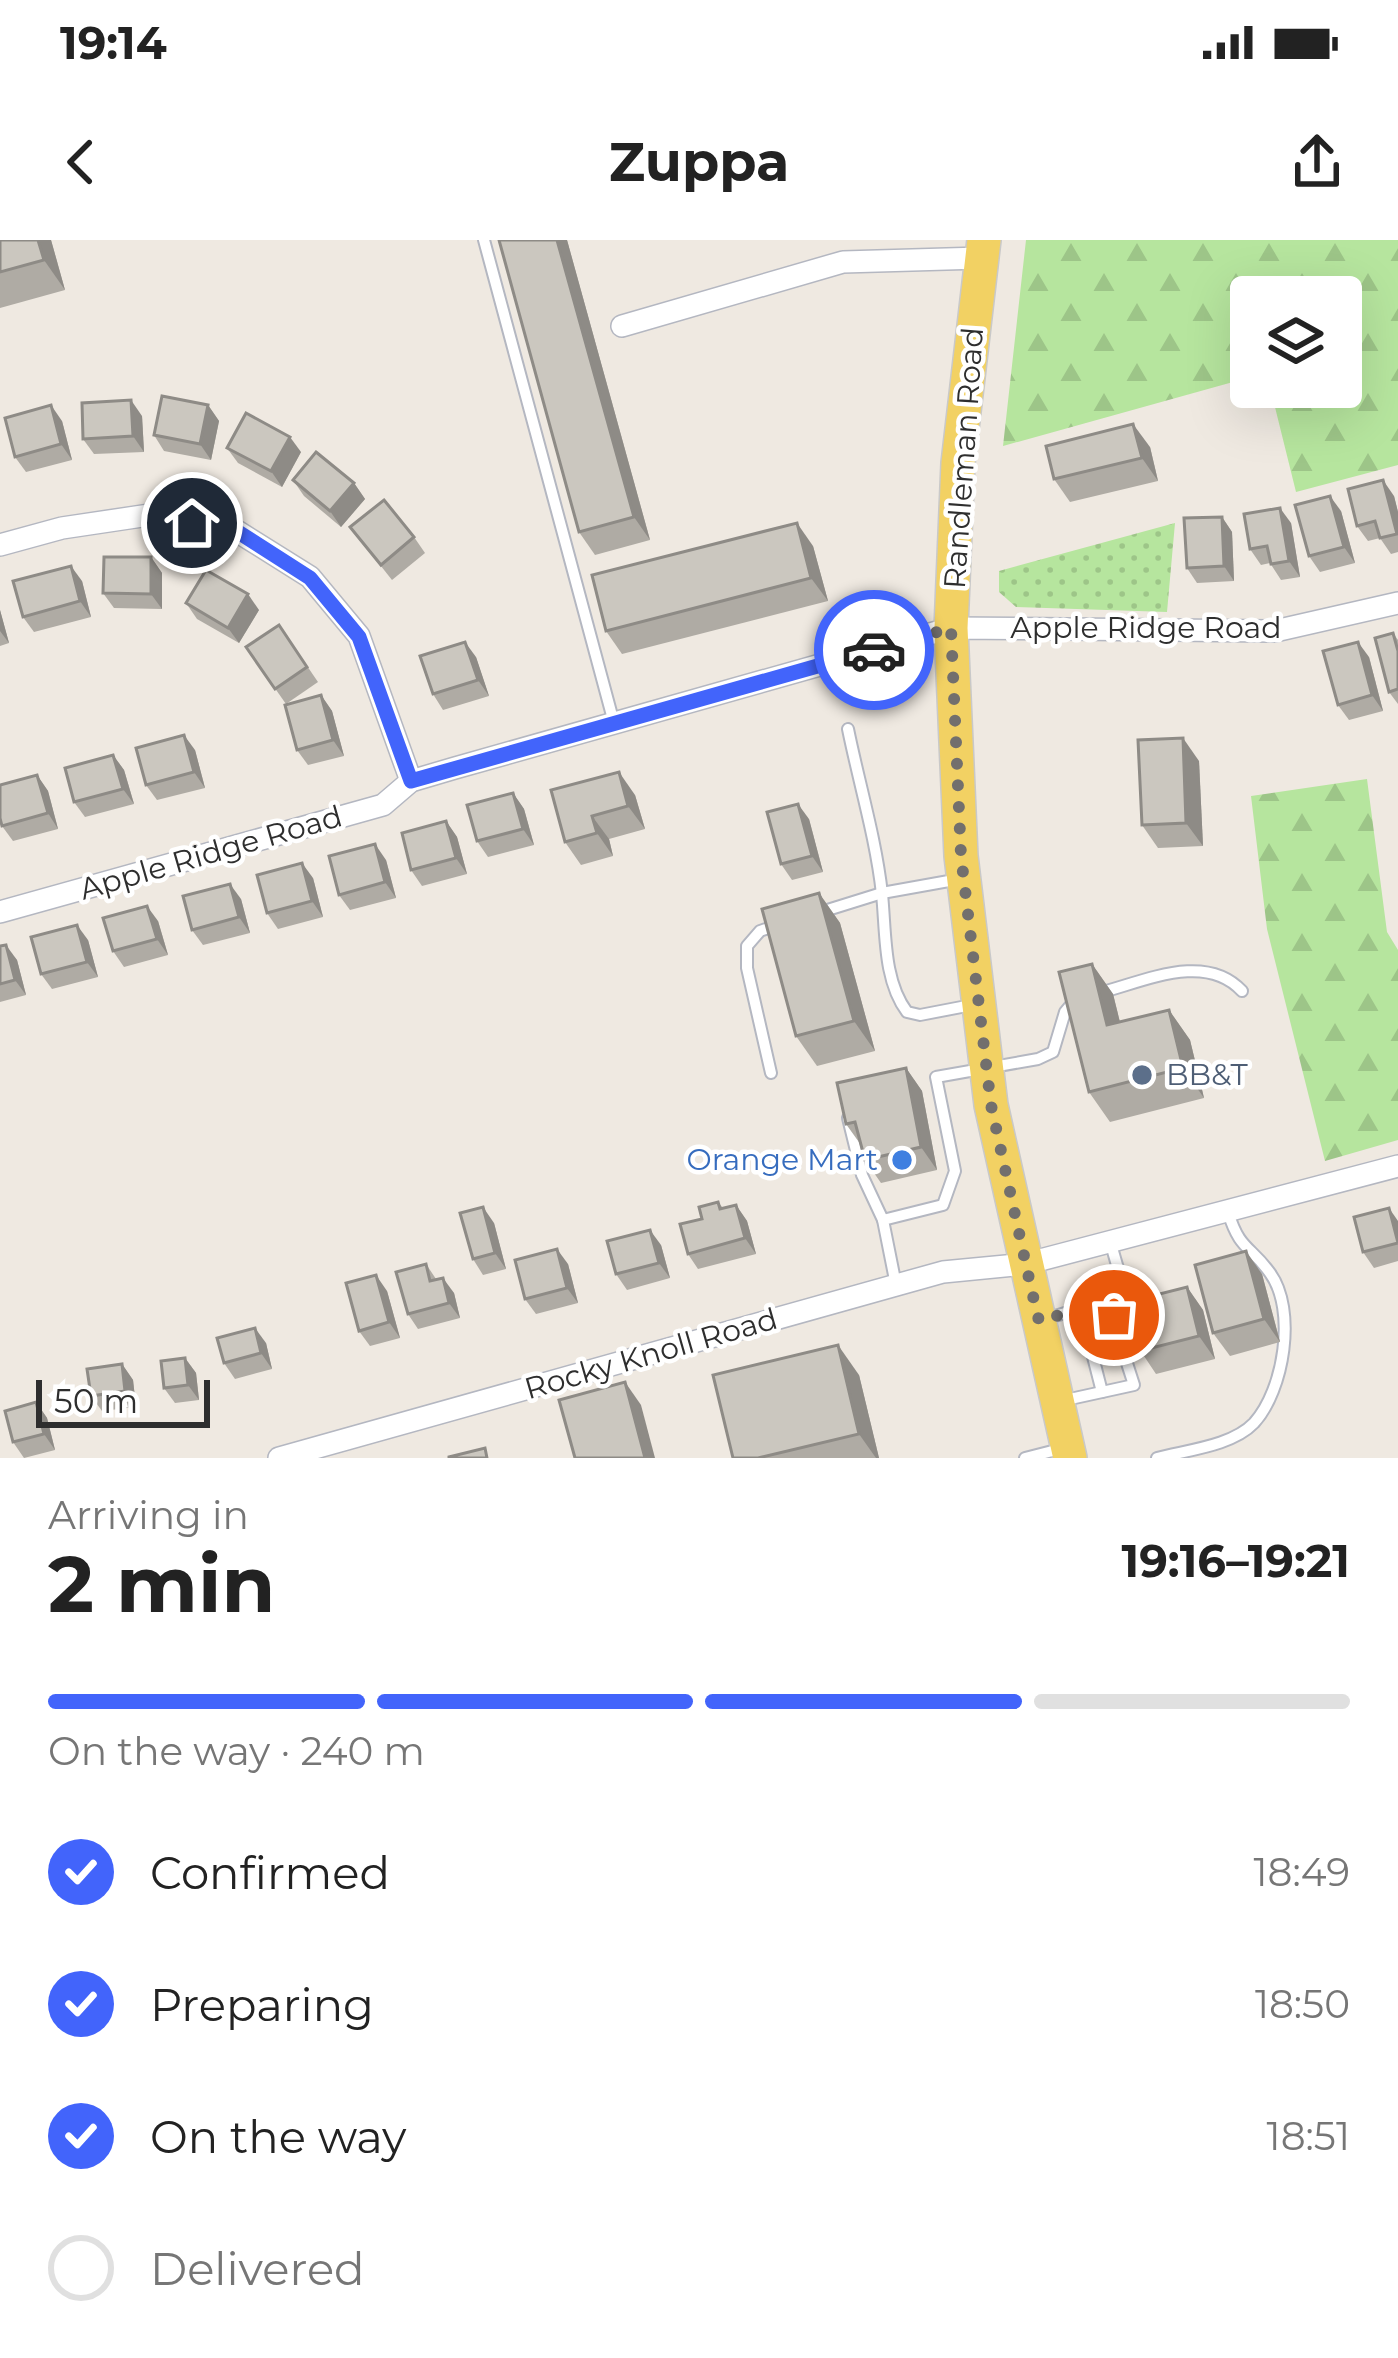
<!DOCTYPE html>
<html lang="en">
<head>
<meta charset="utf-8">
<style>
  :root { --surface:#fff; --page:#f6f6f6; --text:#222; --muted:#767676; --line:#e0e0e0; --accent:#4264fb }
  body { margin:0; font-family:Montserrat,sans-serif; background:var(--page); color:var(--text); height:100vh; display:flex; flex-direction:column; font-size:45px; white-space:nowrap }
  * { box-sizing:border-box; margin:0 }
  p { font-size:39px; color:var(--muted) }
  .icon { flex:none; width:66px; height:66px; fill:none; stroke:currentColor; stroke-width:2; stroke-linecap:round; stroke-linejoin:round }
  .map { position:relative; height:1218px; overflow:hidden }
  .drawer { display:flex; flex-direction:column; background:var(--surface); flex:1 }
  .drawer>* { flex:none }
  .fabs { position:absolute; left:1230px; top:36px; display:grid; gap:24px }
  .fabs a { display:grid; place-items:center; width:132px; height:132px; border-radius:12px; background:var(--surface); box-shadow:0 12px 48px #0002; font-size:60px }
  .scale { position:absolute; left:36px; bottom:30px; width:174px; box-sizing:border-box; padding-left:12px; border:6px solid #2e2e2e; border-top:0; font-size:33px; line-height:42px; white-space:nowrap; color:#2e2e2e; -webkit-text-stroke:9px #fff; paint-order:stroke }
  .pin { position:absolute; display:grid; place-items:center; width:102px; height:102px; color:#fff; margin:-51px; border:6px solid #fff; border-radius:50%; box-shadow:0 3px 12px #0007 }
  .courier { position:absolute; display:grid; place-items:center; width:120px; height:120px; margin:-60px; border:9px solid #4264fb; border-radius:50%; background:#fff; color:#222; box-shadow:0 3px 15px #0007 }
  .headline em { font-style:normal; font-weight:700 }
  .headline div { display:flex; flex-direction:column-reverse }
  .headline { display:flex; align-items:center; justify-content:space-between; height:204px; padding:0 48px }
  h1 { font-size:78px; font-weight:700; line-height:90px }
  .bar { display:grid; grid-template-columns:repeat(4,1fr); gap:18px 12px; align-content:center; height:144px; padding:0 48px }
  .bar i { height:15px; border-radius:9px; background:var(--line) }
  .bar .on { background:var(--accent) }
  .bar p { grid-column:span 4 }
  ol { padding:0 48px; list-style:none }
  li { display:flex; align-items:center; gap:36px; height:132px }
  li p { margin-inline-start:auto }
  li .icon { padding:12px; border-radius:50%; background:var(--accent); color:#fff; stroke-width:4 }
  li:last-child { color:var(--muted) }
  li i { width:66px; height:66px; border:6px solid var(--line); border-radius:50% }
  .status { display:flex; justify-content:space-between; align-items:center; height:84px; padding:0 60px; background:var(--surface); direction:ltr }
  .status svg { height:33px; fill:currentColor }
  header { display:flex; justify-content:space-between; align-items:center; height:156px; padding:0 48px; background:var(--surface); font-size:54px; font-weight:700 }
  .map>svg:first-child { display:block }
  .grass { fill:url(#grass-dots) }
  .forest { fill:url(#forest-firs) }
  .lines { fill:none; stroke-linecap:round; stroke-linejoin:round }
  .service-casing { stroke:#b4b7c1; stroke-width:14 }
  .minor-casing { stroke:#b4b7c1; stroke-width:24 }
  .primary-casing { stroke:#c9c9c9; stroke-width:36 }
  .service { stroke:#fff; stroke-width:10 }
  .minor { stroke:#fff; stroke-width:21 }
  .primary { stroke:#f2d163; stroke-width:33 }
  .wall { fill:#afaba4 }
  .shaded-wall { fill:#8e8b86 }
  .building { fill:#cbc7bf; stroke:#8e8b86; stroke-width:3 }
  .done { stroke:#726f6d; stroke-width:12; stroke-dasharray:0 21.6 }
  .route { stroke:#4264fb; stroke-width:15 }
  .service-dot { fill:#5c6f8a; stroke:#fff; stroke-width:4.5 }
  .shop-dot { fill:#3f7fe0; stroke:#fff; stroke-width:4.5 }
  .labels { text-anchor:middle; stroke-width:9; stroke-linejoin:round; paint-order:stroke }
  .street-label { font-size:30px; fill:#2e2e2e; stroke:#fff }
  .service-label { font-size:30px; fill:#4e5e75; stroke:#fff; text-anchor:start }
  .shop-label { font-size:30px; fill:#366cbe; stroke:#fff; text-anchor:end }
</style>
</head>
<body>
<div class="status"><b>19:14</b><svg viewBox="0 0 49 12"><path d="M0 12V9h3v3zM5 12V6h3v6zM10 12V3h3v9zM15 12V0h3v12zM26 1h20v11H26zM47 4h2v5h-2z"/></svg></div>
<header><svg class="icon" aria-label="back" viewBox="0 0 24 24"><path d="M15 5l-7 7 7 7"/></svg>Zuppa<svg class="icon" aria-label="share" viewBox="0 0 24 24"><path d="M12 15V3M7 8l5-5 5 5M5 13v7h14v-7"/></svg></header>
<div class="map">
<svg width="1398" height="1218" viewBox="0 0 1398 1218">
  <defs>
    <pattern id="grass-dots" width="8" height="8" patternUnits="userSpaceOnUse" patternTransform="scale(3)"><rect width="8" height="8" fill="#b6e59e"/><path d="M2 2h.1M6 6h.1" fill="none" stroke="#9dc588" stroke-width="1.8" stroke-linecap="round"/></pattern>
    <pattern id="forest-firs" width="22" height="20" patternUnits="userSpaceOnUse" patternTransform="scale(3)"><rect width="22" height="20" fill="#b6e59e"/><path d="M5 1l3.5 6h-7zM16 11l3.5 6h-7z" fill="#9dc588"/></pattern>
  </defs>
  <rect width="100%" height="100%" fill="#efe9e1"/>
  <polygon class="grass" points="1175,283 1167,372 1016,367 999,352 999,331"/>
  <g class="forest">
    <polygon points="1026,0 1398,0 1398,225 1296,252 1270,147 1341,147 1341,57 1251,57 1251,137 1003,206"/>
    <polygon points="1367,539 1387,692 1398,710 1398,900 1325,921 1267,689 1251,556"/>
  </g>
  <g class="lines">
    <defs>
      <g id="service">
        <polyline points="484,0 614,483"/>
        <path d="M848,489C859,543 876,599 882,654C886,692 883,740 907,772L920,775L977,764"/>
        <polyline points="821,672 882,653 960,639"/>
        <path d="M1099,753C1143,742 1205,711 1242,751"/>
        <polyline points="771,833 747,728 747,706 760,691 780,684"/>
        <polyline points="848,878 862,935 883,980"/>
        <polyline points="1110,1001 1126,1056"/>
        <polyline points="896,1045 883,980 943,965 955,931 936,837 1038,819 1053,812 1065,772 1075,760"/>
        <polyline points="1045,1079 1085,1067"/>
        <polyline points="1089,1101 1102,1152"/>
        <polyline points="1061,1161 1134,1145 1125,1117"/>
        <polyline points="1025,1218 1064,1208"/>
        <path d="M1157,1218C1187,1210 1232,1206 1254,1183C1284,1150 1297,1070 1270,1033C1250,1005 1240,1011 1228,972"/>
      </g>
      <g id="minor">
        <polyline points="622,86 843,22 981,18"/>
        <polyline points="0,305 62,288 149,275 235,290 310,337 359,396 411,541"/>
        <polyline points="0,672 383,565 411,541 455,528 951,388 1275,391 1398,363"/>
        <polyline points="279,1218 943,1032 1025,1024 1398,926"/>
      </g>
      <polyline id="primary" points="984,0 958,223 951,388 961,616 991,865 1070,1218"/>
    </defs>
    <use href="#service" class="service-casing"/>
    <use href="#minor" class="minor-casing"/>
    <use href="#primary" class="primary-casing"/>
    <use href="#service" class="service"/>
    <use href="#minor" class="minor"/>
    <use href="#primary" class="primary"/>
  </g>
  <g class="wall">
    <polygon points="0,0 51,0 65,50 0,68"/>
    <polygon points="499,0 567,0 650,300 595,315 579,292"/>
    <polygon points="208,165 219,181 211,220 164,211 154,195"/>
    <polygon points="142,176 144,212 94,214 83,199"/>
    <polygon points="62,181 72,220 26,232 15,217"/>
    <polygon points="1150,207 1158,241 1070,262 1054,239"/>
    <polygon points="227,208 301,212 282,247 238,223"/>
    <polygon points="293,240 354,243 365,259 341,287 304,256"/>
    <polygon points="1394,256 1398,272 1398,312 1391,314 1380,298 1368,301 1357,286"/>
    <polygon points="1341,271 1355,323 1320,332 1309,316"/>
    <polygon points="1222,277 1232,292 1234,341 1197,343 1187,328"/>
    <polygon points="1291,283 1300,337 1281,340 1270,323 1261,325 1250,309"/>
    <polygon points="350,287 414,297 425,313 392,340"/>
    <polygon points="813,306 828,361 622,414 606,391"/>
    <polygon points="151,317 162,333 162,369 114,368 103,353"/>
    <polygon points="82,341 91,377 34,392 23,377"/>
    <polygon points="186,363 259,370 239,403 197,379"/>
    <polygon points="0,370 9,403 0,406"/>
    <polygon points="279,385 318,442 286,464 246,407"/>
    <polygon points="1393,393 1398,400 1398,464 1389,452"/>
    <polygon points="476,417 489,456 443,470 433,454"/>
    <polygon points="1369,417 1383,471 1349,480 1338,465"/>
    <polygon points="321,455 332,471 344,516 308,525 297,510"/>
    <polygon points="195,510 205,548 157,560 146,545"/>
    <polygon points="113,515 124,530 134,564 85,577 74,562"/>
    <polygon points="1199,521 1203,606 1158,608 1142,585"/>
    <polygon points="37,535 48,551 58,589 13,601 2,586"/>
    <polygon points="551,550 635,555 645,589 609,599 613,616 581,625 565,602"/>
    <polygon points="513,553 524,569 534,605 488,617 477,601"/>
    <polygon points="809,579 823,632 792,640 781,624"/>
    <polygon points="446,581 457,597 467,634 422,646 411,630"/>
    <polygon points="386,620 396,658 350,670 339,655"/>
    <polygon points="313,638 323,677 278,689 267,673"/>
    <polygon points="819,653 840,683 875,811 817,826 796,796"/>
    <polygon points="241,659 250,693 203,705 192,690"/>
    <polygon points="158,681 168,715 124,727 113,711"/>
    <polygon points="88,700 98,737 52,749 41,734"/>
    <polygon points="0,706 17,720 26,755 0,762"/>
    <polygon points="1092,724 1113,754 1120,782 1169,770 1190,800 1204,858 1110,882 1089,852"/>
    <polygon points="906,828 922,851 937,930 881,943 865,920 861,905 846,884"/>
    <polygon points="718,962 723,968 736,965 747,981 756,1014 698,1029 688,1014 702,979"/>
    <polygon points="1398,981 1398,1021 1374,1028 1363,1012"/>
    <polygon points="494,983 506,1029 483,1035 473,1019"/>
    <polygon points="661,1005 670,1038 627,1050 616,1034"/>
    <polygon points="426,1024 436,1039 454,1053 460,1078 418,1089 408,1074"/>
    <polygon points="568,1024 578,1063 536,1074 525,1059"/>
    <polygon points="1262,1034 1280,1102 1230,1116 1213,1093"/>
    <polygon points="1128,1045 1138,1059 1187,1047 1203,1070 1215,1119 1156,1134 1144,1116 1100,1123 1084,1100"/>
    <polygon points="387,1051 400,1098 370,1106 359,1091"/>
    <polygon points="266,1103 272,1129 235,1139 224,1123"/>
    <polygon points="185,1118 196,1133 199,1160 175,1163 164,1148"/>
    <polygon points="122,1124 133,1140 136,1167 102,1171 91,1156"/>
    <polygon points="859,1135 879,1218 733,1218"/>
    <polygon points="36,1162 47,1178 55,1210 24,1218 13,1202"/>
  </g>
  <g class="shaded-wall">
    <polygon points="38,0 51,0 65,50 44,20"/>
    <polygon points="557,0 567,0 650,300 634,277"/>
    <polygon points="131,160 142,176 144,212 133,196"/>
    <polygon points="51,165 62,181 72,220 61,204"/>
    <polygon points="208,165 219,181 211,220 200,204"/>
    <polygon points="1133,184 1150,207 1158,241 1142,218"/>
    <polygon points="290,197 301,212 282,247 271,231"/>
    <polygon points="1383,240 1394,256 1398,272 1398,295"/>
    <polygon points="354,243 365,259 341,287 330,271"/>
    <polygon points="1330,256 1341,271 1355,323 1344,307"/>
    <polygon points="1280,268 1291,283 1300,337 1289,321"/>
    <polygon points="1222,277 1232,292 1234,341 1224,326"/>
    <polygon points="797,283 813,306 828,361 811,338"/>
    <polygon points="151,317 162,333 162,369 151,354"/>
    <polygon points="71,326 82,341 91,377 80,361"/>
    <polygon points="248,354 259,370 239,403 228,388"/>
    <polygon points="0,370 9,403 0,391"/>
    <polygon points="465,402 476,417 489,456 478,440"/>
    <polygon points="1358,402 1369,417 1383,471 1372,455"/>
    <polygon points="321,455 332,471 344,516 333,500"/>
    <polygon points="184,495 195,510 205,548 194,532"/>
    <polygon points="1183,498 1199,521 1203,606 1186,583"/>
    <polygon points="113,515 124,530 134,564 123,549"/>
    <polygon points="619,532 635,555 645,589 628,566"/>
    <polygon points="37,535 48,551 58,589 48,573"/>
    <polygon points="513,553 524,569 534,605 523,589"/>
    <polygon points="798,564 809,579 823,632 812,616"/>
    <polygon points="592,576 609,599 613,616 597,593"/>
    <polygon points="446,581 457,597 467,634 456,618"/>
    <polygon points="375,604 386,620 396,658 385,642"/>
    <polygon points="302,623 313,638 323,677 312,661"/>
    <polygon points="230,644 241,659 250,693 239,677"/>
    <polygon points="819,653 840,683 875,811 854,781"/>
    <polygon points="147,666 158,681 168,715 157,699"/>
    <polygon points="77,685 88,700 98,737 87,722"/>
    <polygon points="6,705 17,720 26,755 15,740"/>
    <polygon points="1092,724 1113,754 1128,815 1107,785"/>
    <polygon points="1169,770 1190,800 1204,858 1183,828"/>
    <polygon points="906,828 922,851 937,930 921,907"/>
    <polygon points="736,965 747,981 756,1014 745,998"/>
    <polygon points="483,967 494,983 506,1029 495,1013"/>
    <polygon points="1389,968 1398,981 1398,1002"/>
    <polygon points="650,990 661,1005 670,1038 659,1023"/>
    <polygon points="557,1009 568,1024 578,1063 567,1048"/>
    <polygon points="1246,1011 1262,1034 1280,1102 1264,1079"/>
    <polygon points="376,1035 387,1051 400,1098 389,1082"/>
    <polygon points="443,1038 454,1053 460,1078 449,1063"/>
    <polygon points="1187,1047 1203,1070 1215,1119 1199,1096"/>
    <polygon points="255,1088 266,1103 272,1129 261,1113"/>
    <polygon points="838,1105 859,1135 879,1218 876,1218 859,1194"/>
    <polygon points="185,1118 196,1133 199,1160 188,1145"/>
    <polygon points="122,1124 133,1140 136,1167 125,1151"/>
    <polygon points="625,1142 641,1165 655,1218 645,1218"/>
    <polygon points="36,1162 47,1178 55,1210 44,1194"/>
  </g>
  <g class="building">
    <polygon points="0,0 38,0 44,20 0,32"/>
    <polygon points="499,0 557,0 634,277 579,292"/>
    <polygon points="162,156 208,165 200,204 154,195"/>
    <polygon points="131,160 133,196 83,199 82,163"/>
    <polygon points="51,165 61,204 15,217 5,178"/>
    <polygon points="246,173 290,197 271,231 227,208"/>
    <polygon points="1133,184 1142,218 1054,239 1046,206"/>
    <polygon points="316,212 354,243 330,271 293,240"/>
    <polygon points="1383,240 1397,294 1380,298 1375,281 1357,286 1348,249"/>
    <polygon points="1330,256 1344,307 1309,316 1295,265"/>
    <polygon points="384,260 414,297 381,325 350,287"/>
    <polygon points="1280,268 1289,321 1271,324 1267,306 1250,309 1244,274"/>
    <polygon points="1222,277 1224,326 1187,328 1184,278"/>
    <polygon points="797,283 811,338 606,391 592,335"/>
    <polygon points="104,317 151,317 151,354 103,353"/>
    <polygon points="71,326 80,361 23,377 13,341"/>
    <polygon points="206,330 248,354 228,388 186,363"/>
    <polygon points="279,385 307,427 275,449 246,407"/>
    <polygon points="1393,393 1398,411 1398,449 1389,452 1375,398"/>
    <polygon points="465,402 478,440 433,454 420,416"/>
    <polygon points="1358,402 1372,455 1338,465 1323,411"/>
    <polygon points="321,455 333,500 297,510 285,465"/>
    <polygon points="184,495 194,532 146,545 136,508"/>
    <polygon points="1183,498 1186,583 1142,585 1138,500"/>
    <polygon points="113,515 123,549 74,562 65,528"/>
    <polygon points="619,532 628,566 592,576 597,593 565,602 551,550"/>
    <polygon points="37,535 48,573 2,586 0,578 0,545"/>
    <polygon points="513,553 523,589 477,601 467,565"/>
    <polygon points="798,564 812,616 781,624 767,572"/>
    <polygon points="446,581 456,618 411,630 402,593"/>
    <polygon points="375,604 385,642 339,655 329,616"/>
    <polygon points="302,623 312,661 267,673 257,635"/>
    <polygon points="230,644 239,677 192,690 183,656"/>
    <polygon points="819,653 854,781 796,796 762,669"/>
    <polygon points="147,666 157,699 113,711 103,678"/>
    <polygon points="77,685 87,722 41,734 31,697"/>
    <polygon points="6,705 15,740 0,744 0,706"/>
    <polygon points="1092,724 1107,785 1169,770 1183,828 1089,852 1059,732"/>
    <polygon points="906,828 921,907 865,920 855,882 846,884 837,843"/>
    <polygon points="718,962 720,969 736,965 745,998 688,1014 680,984 702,979 699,967"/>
    <polygon points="483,967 495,1013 473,1019 460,973"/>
    <polygon points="1389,968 1398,1003 1363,1012 1354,977"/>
    <polygon points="650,990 659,1023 616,1034 607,1001"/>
    <polygon points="557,1009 567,1048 525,1059 515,1020"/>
    <polygon points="1246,1011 1264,1079 1213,1093 1195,1025"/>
    <polygon points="426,1024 430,1041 443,1038 449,1063 408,1074 396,1032"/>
    <polygon points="376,1035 389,1082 359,1091 346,1043"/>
    <polygon points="1128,1045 1132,1061 1187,1047 1199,1096 1140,1111 1135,1092 1084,1100 1073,1058"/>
    <polygon points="255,1088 261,1113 224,1123 217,1098"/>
    <polygon points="838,1105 859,1194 758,1218 733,1218 713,1135"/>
    <polygon points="185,1118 188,1145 164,1148 161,1121"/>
    <polygon points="122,1124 125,1151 91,1156 87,1129"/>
    <polygon points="625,1142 645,1218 575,1218 559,1160"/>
    <polygon points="36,1162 44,1194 13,1202 5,1171"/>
    <polygon points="485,1208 487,1218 449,1218 449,1217"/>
  </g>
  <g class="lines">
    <polyline class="done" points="874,410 951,388 961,616 991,865 1032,1052 1039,1081 1114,1059 1114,1075"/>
    <polyline class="route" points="192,283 235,290 310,338 359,397 411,541 874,410"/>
  </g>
  <circle class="service-dot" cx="1142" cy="835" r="12"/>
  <circle class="shop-dot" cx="902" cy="920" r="12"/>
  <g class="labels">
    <g class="street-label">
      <text transform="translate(964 218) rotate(-86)" y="10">Randleman Road</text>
      <text x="1146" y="398">Apple Ridge Road</text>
      <text transform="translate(211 613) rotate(-16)" y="10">Apple Ridge Road</text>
      <text transform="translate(651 1114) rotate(-16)" y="10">Rocky Knoll Road</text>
    </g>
    <g class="service-label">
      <text x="1166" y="845">BB&amp;T</text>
    </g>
    <g class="shop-label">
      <text x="878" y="930">Orange Mart</text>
    </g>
  </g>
</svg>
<div class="fabs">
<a><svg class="icon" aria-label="layers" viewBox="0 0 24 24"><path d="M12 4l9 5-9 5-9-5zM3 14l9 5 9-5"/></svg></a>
</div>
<div class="scale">50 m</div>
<div class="pin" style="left:1114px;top:1075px;background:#ea580c"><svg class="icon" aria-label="bag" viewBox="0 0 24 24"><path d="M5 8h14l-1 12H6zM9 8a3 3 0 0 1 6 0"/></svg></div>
<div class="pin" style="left:192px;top:283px;background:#1f2937"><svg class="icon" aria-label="home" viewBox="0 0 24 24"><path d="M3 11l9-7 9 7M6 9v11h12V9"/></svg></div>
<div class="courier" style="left:874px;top:410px"><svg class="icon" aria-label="car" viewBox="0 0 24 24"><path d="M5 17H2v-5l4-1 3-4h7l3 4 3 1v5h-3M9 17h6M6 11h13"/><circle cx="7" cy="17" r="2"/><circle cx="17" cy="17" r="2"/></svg></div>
</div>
<section class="drawer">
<div class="headline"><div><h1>2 min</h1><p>Arriving in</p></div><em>19:16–19:21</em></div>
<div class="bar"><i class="on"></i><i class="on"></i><i class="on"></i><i></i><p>On the way · 240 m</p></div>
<ol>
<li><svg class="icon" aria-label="check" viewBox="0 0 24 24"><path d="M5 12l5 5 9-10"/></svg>Confirmed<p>18:49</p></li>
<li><svg class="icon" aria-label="check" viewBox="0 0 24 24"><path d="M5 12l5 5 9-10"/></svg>Preparing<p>18:50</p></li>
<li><svg class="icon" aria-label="check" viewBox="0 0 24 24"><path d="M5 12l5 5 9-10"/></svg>On the way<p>18:51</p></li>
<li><i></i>Delivered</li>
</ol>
</section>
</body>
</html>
